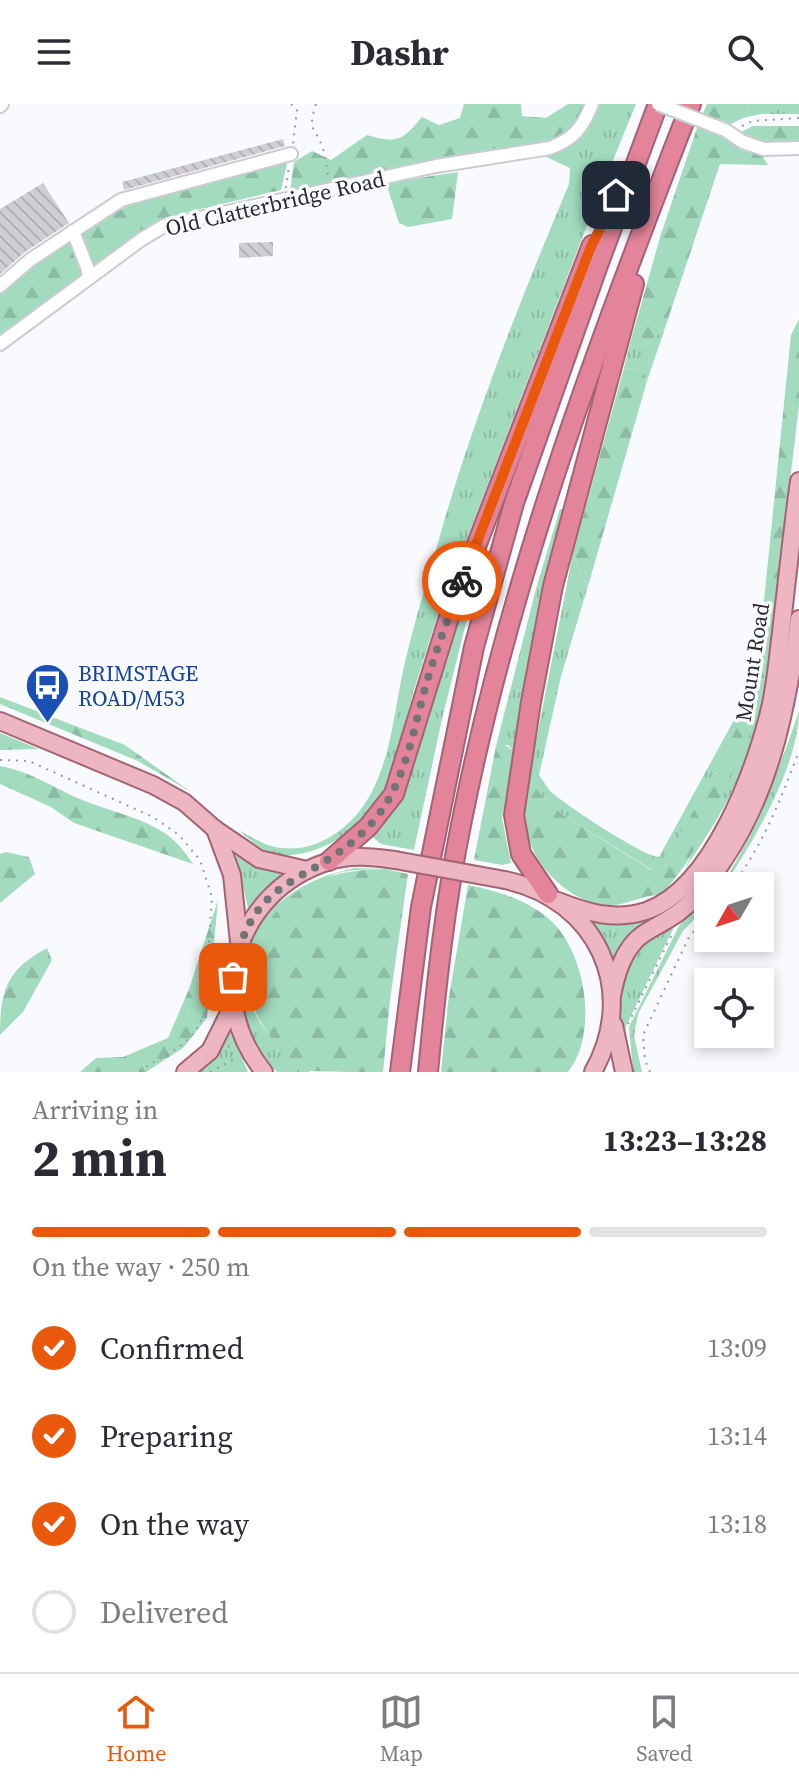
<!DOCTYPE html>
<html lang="en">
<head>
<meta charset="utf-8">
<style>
  :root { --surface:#fff; --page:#f2f2f3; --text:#2b2b33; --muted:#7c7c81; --line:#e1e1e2; --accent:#ea580c }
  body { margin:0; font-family:"Source Serif 4",serif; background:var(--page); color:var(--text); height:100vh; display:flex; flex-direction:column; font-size:30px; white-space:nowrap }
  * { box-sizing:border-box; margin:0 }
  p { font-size:26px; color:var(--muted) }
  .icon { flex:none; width:44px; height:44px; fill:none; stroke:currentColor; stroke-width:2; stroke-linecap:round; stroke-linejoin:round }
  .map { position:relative; height:968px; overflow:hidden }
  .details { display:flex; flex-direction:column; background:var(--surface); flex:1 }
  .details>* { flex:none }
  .needle { width:52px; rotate:231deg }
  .buttons { position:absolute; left:694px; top:768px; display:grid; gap:16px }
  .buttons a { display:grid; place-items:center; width:80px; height:80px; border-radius:0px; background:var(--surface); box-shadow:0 4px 12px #0003; font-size:40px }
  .pin { position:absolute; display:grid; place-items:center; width:68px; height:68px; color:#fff; margin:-34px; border-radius:16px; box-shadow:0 4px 12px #0006 }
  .courier { position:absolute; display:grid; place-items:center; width:80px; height:80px; margin:-40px; border:6px solid #ea580c; border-radius:50%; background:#fff; color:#222; box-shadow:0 2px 10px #0007 }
  .summary em { font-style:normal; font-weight:700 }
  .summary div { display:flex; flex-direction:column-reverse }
  .summary { display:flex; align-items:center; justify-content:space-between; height:136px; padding:0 32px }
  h1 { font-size:52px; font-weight:700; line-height:60px }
  .bar { display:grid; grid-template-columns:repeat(4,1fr); gap:12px 8px; align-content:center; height:96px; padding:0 32px }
  .bar i { height:10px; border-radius:6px; background:var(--line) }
  .bar .on { background:var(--accent) }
  .bar p { grid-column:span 4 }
  ol { padding:0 32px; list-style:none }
  li { display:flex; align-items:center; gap:24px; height:88px }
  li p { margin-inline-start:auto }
  li .icon { padding:8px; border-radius:50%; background:var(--accent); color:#fff; stroke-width:4 }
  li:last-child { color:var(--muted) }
  li i { width:44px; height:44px; border:4px solid var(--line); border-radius:50% }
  header { display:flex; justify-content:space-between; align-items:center; height:104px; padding:0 32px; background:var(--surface); font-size:36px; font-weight:700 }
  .tab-bar { display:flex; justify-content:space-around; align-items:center; height:112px; border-top:2px solid var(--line); background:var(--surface); font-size:22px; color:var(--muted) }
  .tab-bar a { display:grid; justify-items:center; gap:4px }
  .tab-bar .on { color:var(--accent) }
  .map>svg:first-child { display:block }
  .grass { fill:url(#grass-tufts) }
  .forest { fill:url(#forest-firs) }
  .building { fill:url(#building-back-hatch) }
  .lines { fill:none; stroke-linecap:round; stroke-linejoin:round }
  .minor-casing { stroke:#cbccd2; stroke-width:16 }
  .major-casing { stroke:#a26474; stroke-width:20 }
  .highway-casing { stroke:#a26474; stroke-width:22 }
  .path { stroke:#9b9b9f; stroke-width:2; stroke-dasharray:2 6; stroke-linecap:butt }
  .minor { stroke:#fff; stroke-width:12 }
  .major { stroke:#eeb5c2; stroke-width:16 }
  .highway { stroke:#e3849a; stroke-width:18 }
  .minor-bridge-casing { stroke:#cbccd2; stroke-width:16; stroke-linecap:butt }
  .major-bridge-casing { stroke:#a26474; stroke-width:20; stroke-linecap:butt }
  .minor-bridge { stroke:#fff; stroke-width:12 }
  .major-bridge { stroke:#eeb5c2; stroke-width:16 }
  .done { stroke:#727376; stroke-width:8; stroke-dasharray:0 14.4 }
  .route { stroke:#ea580c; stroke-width:10 }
  .labels { text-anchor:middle; stroke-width:7; stroke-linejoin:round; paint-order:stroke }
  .street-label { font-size:22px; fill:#2a2a2c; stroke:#f9fafe }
  .transit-label { font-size:22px; fill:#164399; stroke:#f9fafe; text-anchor:start }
</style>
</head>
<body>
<header><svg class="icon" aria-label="menu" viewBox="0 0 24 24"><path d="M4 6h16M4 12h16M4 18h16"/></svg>Dashr<svg class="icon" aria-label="search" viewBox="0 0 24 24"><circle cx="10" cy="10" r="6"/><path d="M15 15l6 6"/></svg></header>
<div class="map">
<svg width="799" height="968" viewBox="0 0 799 968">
  <defs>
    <pattern id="grass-tufts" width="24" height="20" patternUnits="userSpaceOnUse" patternTransform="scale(2)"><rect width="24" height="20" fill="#a2dbbe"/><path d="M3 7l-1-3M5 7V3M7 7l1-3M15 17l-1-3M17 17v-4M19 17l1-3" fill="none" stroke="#8cbca3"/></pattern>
    <pattern id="forest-firs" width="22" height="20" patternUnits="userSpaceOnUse" patternTransform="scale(2)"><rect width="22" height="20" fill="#a2dbbe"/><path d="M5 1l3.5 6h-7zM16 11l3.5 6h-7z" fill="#8cbca3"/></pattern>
    <pattern id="building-back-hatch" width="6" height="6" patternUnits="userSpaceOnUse" patternTransform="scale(2)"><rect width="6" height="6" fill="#d0ced3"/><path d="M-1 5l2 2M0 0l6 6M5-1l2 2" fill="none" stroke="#b3b1b5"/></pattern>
  </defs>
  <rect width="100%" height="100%" fill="#f9fafe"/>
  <g class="grass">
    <path d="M598,0H636L596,98L437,513L413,589L401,636L403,644C396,661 391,681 382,697C364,726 309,758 274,750C261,747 249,734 238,726C248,731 259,738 271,742C308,752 343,731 364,701C391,661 394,607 404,562C415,515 430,468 443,421C477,305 522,192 569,80L570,64L544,52C576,40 586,33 598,0Z"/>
    <polygon points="750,0 799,0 799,10 761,10 743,14"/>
    <polygon points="665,224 647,277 643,267 624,264 629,243 646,240"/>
    <polygon points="560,405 564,405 514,647 508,641 496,642 537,481"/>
    <path d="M573,449L579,467L588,482L561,572L539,671C543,676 546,682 550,687C564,700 642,752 659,753L751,585V590L761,593L765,587C759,611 754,635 745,658C730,697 708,731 684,766L715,706L749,602L662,766H652L562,710L528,678Z"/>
    <polygon points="468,481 475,483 442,615 414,746 381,740 371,732 392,707"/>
    <path d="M799,607C799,658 757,732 729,774L727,773C759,721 779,665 799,607Z"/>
    <polygon points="238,750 266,767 282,770 263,786 248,804 236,753"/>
    <path d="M355,764L385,765C368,766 345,764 330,772C319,778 274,812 267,822C254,840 244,884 253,905C264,931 288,952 310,968H277C255,947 244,921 242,891C237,819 290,777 355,764Z"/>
    <polygon points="708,794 708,801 683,827 638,910 634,932 642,968 633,968 629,923 680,820"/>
    <path d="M660,807L662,810C635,824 627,833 610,857L589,817Z"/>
    <path d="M670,820L673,825L626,922L625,934C614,919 620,867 629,852C634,842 660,827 670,820Z"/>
    <polygon points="230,927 248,968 199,968 221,945"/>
  </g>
  <g class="forest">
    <path d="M464,0H521L522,12L546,14L568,0H584L573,24L551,37L290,88L294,58L312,47L331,56L367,31C397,40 402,37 422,13L439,21L460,14Z"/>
    <polygon points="707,0 750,0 743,14 727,22 702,12"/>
    <path d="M698,21C706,25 718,27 724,32C741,46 738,47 761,50L768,61L720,60L665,224L646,240L629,243L661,130Z"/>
    <path d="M753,22H799V38C782,38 752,43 741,28Z"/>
    <polygon points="288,55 281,86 163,114 116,146 0,231 0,185 76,131 133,99"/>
    <polygon points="458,68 452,115 408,123 399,119 386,79"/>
    <polygon points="799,215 799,301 765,587 761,593 756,594 751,590 756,575 791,231"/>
    <polygon points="624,264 643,267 647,277 588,482 579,467 573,449"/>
    <polygon points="0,593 125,641 191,688 138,657 0,600"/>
    <path d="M749,601L754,612L753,622C727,680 705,744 661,791C643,790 627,802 608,801C569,800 530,758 525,721C523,706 526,692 528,678L562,710L651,766H662Z"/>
    <polygon points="0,629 39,645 0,646"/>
    <polygon points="500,638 514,647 502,714 511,759 502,761 474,756 496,642"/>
    <path d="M0,662C28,667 50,681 75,693C104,706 136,711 163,728C176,736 185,748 193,760L74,719L51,703L0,680Z"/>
    <polygon points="6,748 29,753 35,770 0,799 0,750"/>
    <path d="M385,765L408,770L390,896L383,968C368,968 320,968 309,967C283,955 251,913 249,885C247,853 267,811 292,792C318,770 352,766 385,765Z"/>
    <path d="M468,781C498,787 525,795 548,814C586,846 599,929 568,968H441L448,899Z"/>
    <polygon points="218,796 207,914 183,944 146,968 80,968 96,954 123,953 168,934 189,885"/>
    <path d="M47,844L52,856L23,908L0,931C0,887 6,866 47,844Z"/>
  </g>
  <g class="building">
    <polygon points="283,35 285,42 124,86 122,78"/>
    <polygon points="43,79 69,119 25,148 0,170 0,105"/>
    <polygon points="273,138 273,152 239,154 239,139"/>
  </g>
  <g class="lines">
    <defs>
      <g id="minor">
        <polyline points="0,2 2,0"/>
        <polyline points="725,26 743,38 764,45 799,44"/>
        <polyline points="73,127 88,166 88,174"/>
        <polyline points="0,182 30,156 121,96 291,50"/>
        <path d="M0,240L142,135L164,122L436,62L550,44C574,35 583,23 592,0"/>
      </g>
      <g id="major">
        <polyline points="0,617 153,681 184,698 215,725 259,755 307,766"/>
        <polyline points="215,725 232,771 239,838"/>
        <path d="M505,776C597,796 639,886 593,968"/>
        <path d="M558,797C588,809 615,817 646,807C713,784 757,662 771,600C776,576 778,551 781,528C787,477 792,427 799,377"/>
        <path d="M612,892C616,872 621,852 636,836C645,827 656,823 667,816C683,807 696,794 707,779C768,703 787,609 799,515"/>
        <polyline points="614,921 624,968"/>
        <polyline points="185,968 210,947 235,897"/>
        <path d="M264,968C203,893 236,788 327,758C349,750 373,753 395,756"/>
      </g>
      <g id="highway">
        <polyline points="329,757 368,723 394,690 450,510 592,141"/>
        <polyline points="548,790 521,750 514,711 531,598 553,482 634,180"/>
        <polyline points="400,968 421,803 474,543 514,399 597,164 658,0"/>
        <path d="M428,968C436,884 445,798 462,716C511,470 600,233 691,0"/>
      </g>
    </defs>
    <use href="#minor" class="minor-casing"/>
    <use href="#major" class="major-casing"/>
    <use href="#highway" class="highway-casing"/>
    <g class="path">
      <polyline points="291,0 297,6 293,40"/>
      <path d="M316,0C307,29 315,21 323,45C326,53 326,63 328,72"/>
      <polyline points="742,22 753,17 799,14"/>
      <polyline points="286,84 289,62"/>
      <path d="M0,656L29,657L153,713L179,731L200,756L212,793L204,909C194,942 164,950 138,968"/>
      <path d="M732,782C764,739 780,697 799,647"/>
      <polyline points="216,903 219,885"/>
      <polyline points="628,920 673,828"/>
      <polyline points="210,968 234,955 228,941"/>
      <polyline points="650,968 645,956 643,931 689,833 708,812"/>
    </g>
    <use href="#minor" class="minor"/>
    <use href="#major" class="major"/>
    <use href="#highway" class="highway"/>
    <defs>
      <polyline id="minor-bridge" points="658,0 725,26"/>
      <polyline id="major-bridge" points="395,756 505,776"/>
    </defs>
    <use href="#minor-bridge" class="minor-bridge-casing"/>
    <use href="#major-bridge" class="major-bridge-casing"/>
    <use href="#minor-bridge" class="minor-bridge"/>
    <use href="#major-bridge" class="major-bridge"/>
  </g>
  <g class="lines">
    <path class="done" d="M233,873C250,766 311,785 370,721C405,683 412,630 426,581C436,546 449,511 462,477"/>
    <polyline class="route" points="462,477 590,145 616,91"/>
  </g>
  <defs>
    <symbol id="bus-pin" viewBox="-11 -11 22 30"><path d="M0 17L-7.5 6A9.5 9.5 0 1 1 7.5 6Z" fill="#1a4fb4" stroke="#f9fafe"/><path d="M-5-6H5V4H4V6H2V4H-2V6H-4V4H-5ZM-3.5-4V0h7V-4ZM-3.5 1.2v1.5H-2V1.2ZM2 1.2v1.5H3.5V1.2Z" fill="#fff"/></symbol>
  </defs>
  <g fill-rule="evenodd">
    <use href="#bus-pin" x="22" y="556" width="51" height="69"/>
  </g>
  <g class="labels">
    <g class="street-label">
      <text transform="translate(275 99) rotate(-13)" y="8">Old Clatterbridge Road</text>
      <text transform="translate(752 558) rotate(-81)" y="8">Mount Road</text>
    </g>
    <g class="transit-label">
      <text x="78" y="577">BRIMSTAGE<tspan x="78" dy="25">ROAD/M53</tspan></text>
    </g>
  </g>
</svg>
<div class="buttons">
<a><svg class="needle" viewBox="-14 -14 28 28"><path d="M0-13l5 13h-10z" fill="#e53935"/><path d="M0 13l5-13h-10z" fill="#7c7c81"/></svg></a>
<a><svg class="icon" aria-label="locate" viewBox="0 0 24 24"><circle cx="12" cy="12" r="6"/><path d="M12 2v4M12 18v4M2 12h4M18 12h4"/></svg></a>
</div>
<div class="pin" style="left:233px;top:873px;background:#ea580c"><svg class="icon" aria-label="bag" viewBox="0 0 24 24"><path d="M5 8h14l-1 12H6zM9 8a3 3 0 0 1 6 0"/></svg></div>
<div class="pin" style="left:616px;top:91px;background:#1f2937"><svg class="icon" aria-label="home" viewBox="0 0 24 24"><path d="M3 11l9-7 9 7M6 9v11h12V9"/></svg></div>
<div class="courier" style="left:462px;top:477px"><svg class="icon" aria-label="bike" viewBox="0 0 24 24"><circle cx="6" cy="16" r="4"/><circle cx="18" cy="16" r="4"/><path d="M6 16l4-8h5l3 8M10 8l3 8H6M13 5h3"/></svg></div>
</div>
<section class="details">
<div class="summary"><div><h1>2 min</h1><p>Arriving in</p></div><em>13:23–13:28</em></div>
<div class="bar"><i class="on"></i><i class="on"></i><i class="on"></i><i></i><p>On the way · 250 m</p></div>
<ol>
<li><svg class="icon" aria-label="check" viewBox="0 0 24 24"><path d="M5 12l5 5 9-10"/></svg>Confirmed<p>13:09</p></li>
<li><svg class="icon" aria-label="check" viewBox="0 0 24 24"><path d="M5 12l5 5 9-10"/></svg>Preparing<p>13:14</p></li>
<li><svg class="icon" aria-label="check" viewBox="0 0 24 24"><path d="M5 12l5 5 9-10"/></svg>On the way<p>13:18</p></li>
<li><i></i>Delivered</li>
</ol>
</section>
<nav class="tab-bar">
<a class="on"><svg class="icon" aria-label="home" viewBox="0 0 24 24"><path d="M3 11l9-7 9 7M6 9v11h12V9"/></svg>Home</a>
<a><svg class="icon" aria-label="map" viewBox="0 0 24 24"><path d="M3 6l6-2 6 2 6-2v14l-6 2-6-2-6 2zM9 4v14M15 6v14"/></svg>Map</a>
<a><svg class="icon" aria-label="saved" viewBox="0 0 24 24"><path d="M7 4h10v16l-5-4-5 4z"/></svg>Saved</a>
</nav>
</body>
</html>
